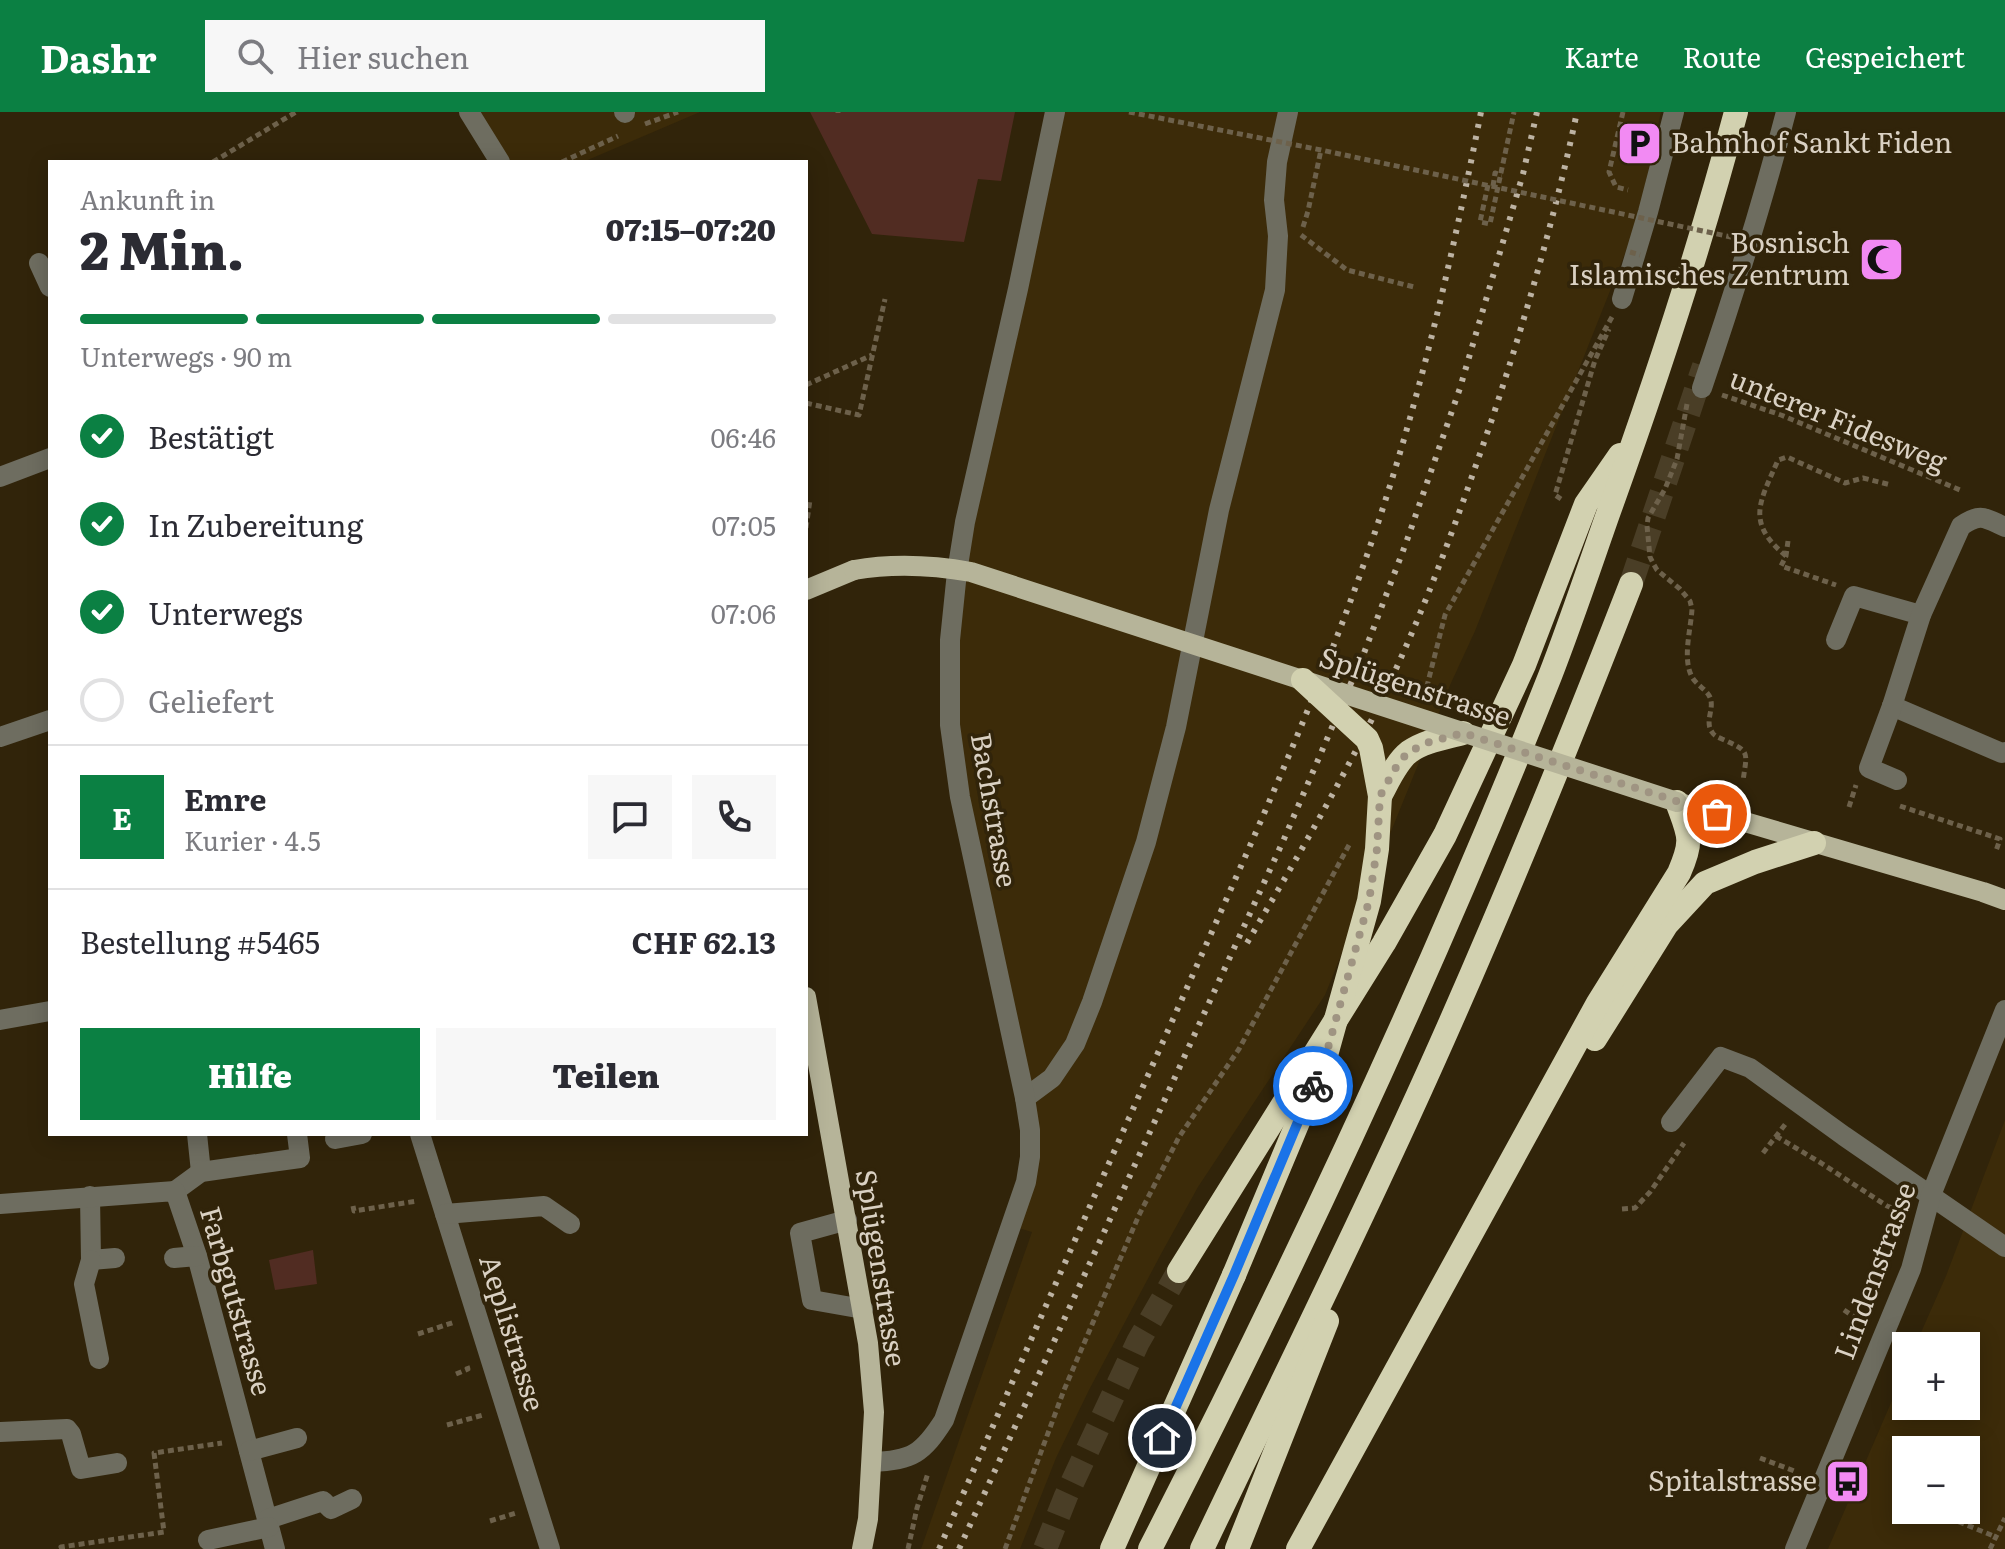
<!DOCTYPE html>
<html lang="de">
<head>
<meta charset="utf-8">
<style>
  :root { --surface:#fff; --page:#f7f7f7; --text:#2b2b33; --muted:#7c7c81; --line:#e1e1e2; --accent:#0b8043 }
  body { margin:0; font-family:Literata,serif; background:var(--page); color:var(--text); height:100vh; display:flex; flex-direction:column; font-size:30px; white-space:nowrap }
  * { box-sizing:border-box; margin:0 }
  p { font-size:26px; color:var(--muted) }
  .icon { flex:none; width:44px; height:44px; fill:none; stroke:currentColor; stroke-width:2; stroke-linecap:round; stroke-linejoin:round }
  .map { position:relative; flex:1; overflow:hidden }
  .panel { position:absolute; left:48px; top:48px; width:760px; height:976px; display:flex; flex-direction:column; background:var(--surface); border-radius:0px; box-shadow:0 4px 20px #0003 }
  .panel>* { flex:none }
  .controls { position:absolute; left:1892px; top:1220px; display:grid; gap:16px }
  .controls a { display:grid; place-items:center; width:88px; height:88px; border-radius:0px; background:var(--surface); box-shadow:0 4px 20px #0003; font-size:40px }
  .pin { position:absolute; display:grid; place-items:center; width:68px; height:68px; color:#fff; margin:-34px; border:4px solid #fff; border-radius:50%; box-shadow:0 2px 8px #0007 }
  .courier { position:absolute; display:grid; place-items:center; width:80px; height:80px; margin:-40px; border:6px solid #1a73e8; border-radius:50%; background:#fff; color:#222; box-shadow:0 2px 10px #0007 }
  .overview em { font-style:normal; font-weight:800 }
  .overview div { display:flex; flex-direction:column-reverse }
  .overview { display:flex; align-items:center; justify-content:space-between; height:136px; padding:0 32px }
  h1 { font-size:52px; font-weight:800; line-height:60px }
  .bar { display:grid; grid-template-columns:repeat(4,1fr); gap:12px 8px; align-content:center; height:96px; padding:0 32px }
  .bar i { height:10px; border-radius:6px; background:var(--line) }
  .bar .on { background:var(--accent) }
  .bar p { grid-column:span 4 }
  .line { display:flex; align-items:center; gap:20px; padding:0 32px; border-top:2px solid var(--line) }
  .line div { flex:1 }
  .round { display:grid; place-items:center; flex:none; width:84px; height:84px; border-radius:0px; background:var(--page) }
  ol { padding:0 32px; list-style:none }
  li { display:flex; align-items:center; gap:24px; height:88px }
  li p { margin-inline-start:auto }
  li .icon { padding:8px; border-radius:50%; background:var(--accent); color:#fff; stroke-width:4 }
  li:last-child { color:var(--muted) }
  li i { width:44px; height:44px; border:4px solid var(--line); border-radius:50% }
  .cta { display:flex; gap:16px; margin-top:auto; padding:16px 32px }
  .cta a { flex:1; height:92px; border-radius:0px; background:var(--accent); color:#fff; font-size:32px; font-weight:800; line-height:92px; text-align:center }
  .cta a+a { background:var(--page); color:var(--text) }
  header { display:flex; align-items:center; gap:48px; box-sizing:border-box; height:112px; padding:0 40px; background:var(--accent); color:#fff }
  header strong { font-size:38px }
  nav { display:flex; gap:44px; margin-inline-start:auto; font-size:28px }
  .search { width:560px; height:72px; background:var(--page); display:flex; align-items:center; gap:20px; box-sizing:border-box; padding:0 28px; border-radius:0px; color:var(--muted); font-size:30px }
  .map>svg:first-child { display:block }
  .built { fill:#3c2b09; fill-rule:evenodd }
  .green { fill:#512c22 }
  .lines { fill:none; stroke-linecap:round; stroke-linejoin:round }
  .highway-tunnel { stroke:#4a3e26; stroke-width:24; stroke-dasharray:24 12; stroke-linecap:butt }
  .path { stroke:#6d614b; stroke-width:5; stroke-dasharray:6 4; stroke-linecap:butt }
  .minor { stroke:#6e6d60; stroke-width:20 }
  .major { stroke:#b6b499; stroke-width:20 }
  .highway { stroke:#d2d1b0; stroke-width:24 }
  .rail { stroke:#bdb3a3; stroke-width:6; stroke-dasharray:4 8; stroke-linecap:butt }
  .path-bridge { stroke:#6d614b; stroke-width:5; stroke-dasharray:6 4; stroke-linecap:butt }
  .major-bridge { stroke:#b6b499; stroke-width:20 }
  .highway-bridge { stroke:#d2d1b0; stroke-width:24 }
  .done { stroke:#9f9482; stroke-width:8; stroke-dasharray:0 14.4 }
  .route { stroke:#1a73e8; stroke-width:10 }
  .labels { text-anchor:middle; stroke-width:7; stroke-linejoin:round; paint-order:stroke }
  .poi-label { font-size:28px; fill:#dad1c3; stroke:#31240a; text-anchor:end }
  .street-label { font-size:28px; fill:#dad1c3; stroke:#31240a }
</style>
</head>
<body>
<header>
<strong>Dashr</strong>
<div class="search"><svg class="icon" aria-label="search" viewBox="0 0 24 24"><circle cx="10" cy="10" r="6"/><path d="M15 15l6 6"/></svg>Hier suchen</div>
<nav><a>Karte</a><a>Route</a><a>Gespeichert</a></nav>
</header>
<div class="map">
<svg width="2005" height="1437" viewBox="0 0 2005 1437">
  <rect width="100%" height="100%" fill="#31240a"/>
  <g class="built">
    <polygon points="474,0 700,0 583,50 506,50"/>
    <polygon points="1055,0 1661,0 1637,111 1475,519 1451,571 1325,883 1198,1075 1161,1142 1089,1278 1056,1346 1020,1437 921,1437 1032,1120 1012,1114 1030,1045 977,762 950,528"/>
    <path d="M2005,1008V1437H1828L1906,1256V1294H1966V1234H1915L1946,1164ZM1906,1338H1966V1398H1906Z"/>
  </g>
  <g class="green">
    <polygon points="810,0 1015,0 1001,69 978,67 964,130 872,122"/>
    <polygon points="313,1138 317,1172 275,1178 269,1148"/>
  </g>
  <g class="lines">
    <g class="highway-tunnel">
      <polyline points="1631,472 1704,254"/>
      <polyline points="1045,1437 1066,1384 1138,1230 1179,1159"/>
    </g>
    <g class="path">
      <polyline points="1623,0 1609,60 1616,75 1628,78"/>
      <polyline points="838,1 838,0"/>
      <polyline points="645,12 678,0"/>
      <polyline points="213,50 296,0"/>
      <polyline points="562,50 618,24"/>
      <polyline points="1488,73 1480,110 1490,112 1514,0"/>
      <polyline points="1493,74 1495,61 1502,63"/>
      <polyline points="1303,115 1308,99 1321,38"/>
      <polyline points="1301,123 1347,158 1414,175"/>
      <polyline points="806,273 872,243"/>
      <polyline points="1722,283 1781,303 1960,378"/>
      <polyline points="806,291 859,303 885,187"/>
      <path d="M1687,292L1677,347L1665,377L1648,406L1647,414L1650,445L1653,451L1657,458L1680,477L1690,489L1692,497C1691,517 1682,546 1692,565C1697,574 1710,579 1711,589C1713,599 1705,610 1712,620C1714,624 1718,625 1722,627C1751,640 1747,639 1743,669"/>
      <polyline points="1561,387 1555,383 1595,248 1609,217"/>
      <polyline points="806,416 810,388"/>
      <polyline points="1788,429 1786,444 1781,454 1836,473"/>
      <path d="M1786,444C1745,410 1760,390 1778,348L1787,345L1845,371L1863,366L1891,373"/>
      <polyline points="1422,584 1427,574 1445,503 1612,205"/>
      <polyline points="1900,694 2000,727 1996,739"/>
      <polyline points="1849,695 1856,673"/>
      <polyline points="1776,1024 1821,1051 1887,1094 1903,1100"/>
      <polyline points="1763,1041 1787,1010"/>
      <polyline points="353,1094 354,1099 417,1089"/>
      <polyline points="1622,1097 1635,1096 1650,1080 1684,1031"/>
      <polyline points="1844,1198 1860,1209"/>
      <polyline points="418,1222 455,1210"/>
      <polyline points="456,1262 468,1257 467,1254"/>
      <polyline points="447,1313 483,1303"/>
      <polyline points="1760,1346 1797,1360"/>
      <polyline points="1940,1402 1996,1425"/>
      <polyline points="490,1409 516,1401"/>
      <polyline points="62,1437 61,1435 164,1420 154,1341 222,1331"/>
      <polyline points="908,1437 917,1396 928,1361"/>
      <polyline points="1005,1437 1064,1278 1139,1103 1179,1025 1239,937 1349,733"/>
      <polyline points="1990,1437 2005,1406"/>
    </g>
    <g class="minor">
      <polyline points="469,0 500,50"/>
      <polyline points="624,0 625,1"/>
      <polyline points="39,151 50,175"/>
      <polyline points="1622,187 1648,100 1674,0"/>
      <path d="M1702,276C1733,185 1762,93 1786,0"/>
      <polyline points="0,365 50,346"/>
      <polyline points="1836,528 1854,484 1921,503"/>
      <polyline points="1892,594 2002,641 2005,640"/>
      <polyline points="0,625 50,608"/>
      <path d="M1897,668L1869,656L1892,594L1921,503L1961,414C1981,400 1985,406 2005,415"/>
      <polyline points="0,908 50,899"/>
      <polyline points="1025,986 1052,966 1075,932 1092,890 1146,730 1176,615 1219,398 1275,178 1278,124 1274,88 1277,50 1288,0"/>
      <polyline points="1671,1010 1721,945 1750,956 1844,1024 2005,1135"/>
      <polyline points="197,1022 201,1060"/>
      <polyline points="420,1022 550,1437"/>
      <polyline points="335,1027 362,1022"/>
      <polyline points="175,1079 201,1060 300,1046 297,1022"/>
      <polyline points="90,1084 91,1148 115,1146"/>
      <polyline points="0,1092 175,1079 197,1144 275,1437"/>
      <polyline points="445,1102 544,1094 570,1112"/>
      <polyline points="847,1108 800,1121 812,1188 863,1197"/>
      <polyline points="174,1146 197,1144"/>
      <polyline points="91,1148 84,1172 99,1247"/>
      <polyline points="0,1320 67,1317 71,1322 81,1357 117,1351"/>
      <polyline points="249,1339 297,1326"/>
      <path d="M872,1350C912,1349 923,1341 944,1308L1026,1070L1030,1045V1018L1025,986L960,685L950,613V528L957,460L965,410L1018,177L1055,0"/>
      <polyline points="268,1407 323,1389 331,1397 352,1387"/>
      <polyline points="208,1428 269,1415"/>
      <polyline points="1795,1437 1911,1157 1931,1083 2005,898"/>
    </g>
    <g class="major">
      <polyline points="806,478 854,458"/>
      <polyline points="1677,690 1983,780 2005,788"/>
      <polyline points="806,885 868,1231 874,1300 868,1407 862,1437"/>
    </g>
    <g class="highway">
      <path d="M1380,684C1388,670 1396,650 1409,640C1424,629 1445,626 1463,621"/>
      <polyline points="1595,927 1667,812 1705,771 1755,750 1814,731"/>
      <polyline points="1179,1159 1384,831 1445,723 1524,553 1586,392 1620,343"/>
      <polyline points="1112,1437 1234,1163"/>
      <path d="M1150,1437C1296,1152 1432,861 1550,564C1571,510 1589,456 1608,402C1656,269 1700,136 1736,0"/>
      <path d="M1202,1437C1270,1294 1341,1151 1407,1007C1488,831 1561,652 1631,472"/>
      <polyline points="1237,1437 1327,1209"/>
      <path d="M1298,1437L1598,891L1679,761C1694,727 1689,723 1677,690"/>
    </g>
    <g class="rail">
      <path d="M1247,831C1301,739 1356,646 1400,548C1435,470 1463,391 1491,310C1525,208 1555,105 1577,0"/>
      <path d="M939,1437C1021,1250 1103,1064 1186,878C1253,727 1322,576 1375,420C1421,283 1453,142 1481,0"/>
      <polyline points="959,1437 1284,727 1364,541 1406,431 1460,276 1523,62 1537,0"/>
    </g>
    <g class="path-bridge">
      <polyline points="1129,0 1321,38 1750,129"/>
      <polyline points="1630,140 1640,143"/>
    </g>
    <path class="major-bridge" d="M854,458C894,451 932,453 971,460L1677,690"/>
    <polyline class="highway-bridge" points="1234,1163 1326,943 1369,789 1377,737 1380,684 1371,636 1367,627 1303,568"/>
  </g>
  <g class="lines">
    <polyline class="done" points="1313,974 1326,943 1369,789 1377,737 1380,684 1395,657 1407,641 1429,630 1463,621 1717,702"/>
    <polyline class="route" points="1162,1326 1234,1163 1313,974"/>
  </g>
  <defs>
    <symbol id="parking-square" viewBox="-11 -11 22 22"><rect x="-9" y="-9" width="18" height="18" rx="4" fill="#f28af3" stroke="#31240a"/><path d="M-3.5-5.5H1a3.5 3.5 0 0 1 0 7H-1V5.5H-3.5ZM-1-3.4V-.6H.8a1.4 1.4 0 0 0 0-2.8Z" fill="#111"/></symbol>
    <symbol id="mosque-square" viewBox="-11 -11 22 22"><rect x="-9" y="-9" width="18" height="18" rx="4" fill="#f28af3" stroke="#31240a"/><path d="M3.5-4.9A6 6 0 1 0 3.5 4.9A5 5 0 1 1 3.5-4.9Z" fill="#111"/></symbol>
    <symbol id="bus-square" viewBox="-11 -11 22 22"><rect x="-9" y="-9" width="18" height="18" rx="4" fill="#f28af3" stroke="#31240a"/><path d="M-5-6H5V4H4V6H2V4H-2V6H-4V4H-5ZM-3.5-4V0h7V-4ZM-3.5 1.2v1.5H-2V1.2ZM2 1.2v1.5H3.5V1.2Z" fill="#111"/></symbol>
  </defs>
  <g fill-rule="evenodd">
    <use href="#parking-square" x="1614" y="6" width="51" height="51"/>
    <use href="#mosque-square" x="1856" y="122" width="51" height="51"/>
    <use href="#bus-square" x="1822" y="1344" width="51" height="51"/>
  </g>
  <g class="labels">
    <g class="poi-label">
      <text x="1671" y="41" text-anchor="start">Bahnhof Sankt Fiden</text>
      <text x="1850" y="141">Bosnisch<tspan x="1850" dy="32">Islamisches Zentrum</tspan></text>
      <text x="1817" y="1379">Spitalstrasse</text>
    </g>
    <g class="street-label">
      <text transform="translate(1838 308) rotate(22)" y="10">unterer Fidesweg</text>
      <text transform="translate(1415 575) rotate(18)" y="10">Splügenstrasse</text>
      <text transform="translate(994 698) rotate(80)" y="10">Bachstrasse</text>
      <text transform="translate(881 1156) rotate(81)" y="10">Splügenstrasse</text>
      <text transform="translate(1875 1159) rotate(-70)" y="10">Lindenstrasse</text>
      <text transform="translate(236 1189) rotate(74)" y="10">Farbgutstrasse</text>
      <text transform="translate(512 1221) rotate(73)" y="10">Aeplistrasse</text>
    </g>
  </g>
</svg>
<div class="controls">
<a>+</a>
<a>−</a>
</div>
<div class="pin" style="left:1717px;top:702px;background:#ea580c"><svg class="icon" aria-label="bag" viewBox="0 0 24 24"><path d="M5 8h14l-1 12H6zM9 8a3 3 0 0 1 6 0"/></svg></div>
<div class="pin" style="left:1162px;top:1326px;background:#1f2937"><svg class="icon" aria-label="home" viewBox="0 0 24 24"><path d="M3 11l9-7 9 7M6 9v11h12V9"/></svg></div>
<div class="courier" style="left:1313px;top:974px"><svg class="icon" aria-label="bike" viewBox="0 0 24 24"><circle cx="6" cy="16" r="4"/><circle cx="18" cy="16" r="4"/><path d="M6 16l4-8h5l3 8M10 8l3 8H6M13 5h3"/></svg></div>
<section class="panel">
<div class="overview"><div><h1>2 Min.</h1><p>Ankunft in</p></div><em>07:15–07:20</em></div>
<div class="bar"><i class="on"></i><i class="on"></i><i class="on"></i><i></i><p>Unterwegs · 90 m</p></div>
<ol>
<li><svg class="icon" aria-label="check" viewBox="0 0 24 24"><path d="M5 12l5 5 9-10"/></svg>Bestätigt<p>06:46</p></li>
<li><svg class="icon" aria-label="check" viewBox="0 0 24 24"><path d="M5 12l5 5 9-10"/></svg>In Zubereitung<p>07:05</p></li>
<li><svg class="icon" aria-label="check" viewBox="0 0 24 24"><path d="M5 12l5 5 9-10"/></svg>Unterwegs<p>07:06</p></li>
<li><i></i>Geliefert</li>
</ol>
<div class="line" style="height:144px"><b class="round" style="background:var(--accent);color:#fff">E</b><div><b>Emre</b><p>Kurier · 4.5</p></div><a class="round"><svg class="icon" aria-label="chat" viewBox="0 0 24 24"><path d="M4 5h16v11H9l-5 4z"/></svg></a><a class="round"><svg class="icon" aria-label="phone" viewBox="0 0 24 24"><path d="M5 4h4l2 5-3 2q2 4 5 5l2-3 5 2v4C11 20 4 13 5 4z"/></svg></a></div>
<div class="line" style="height:104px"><div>Bestellung #5465</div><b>CHF 62.13</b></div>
<div class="cta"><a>Hilfe</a><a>Teilen</a></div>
</section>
</div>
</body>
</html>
